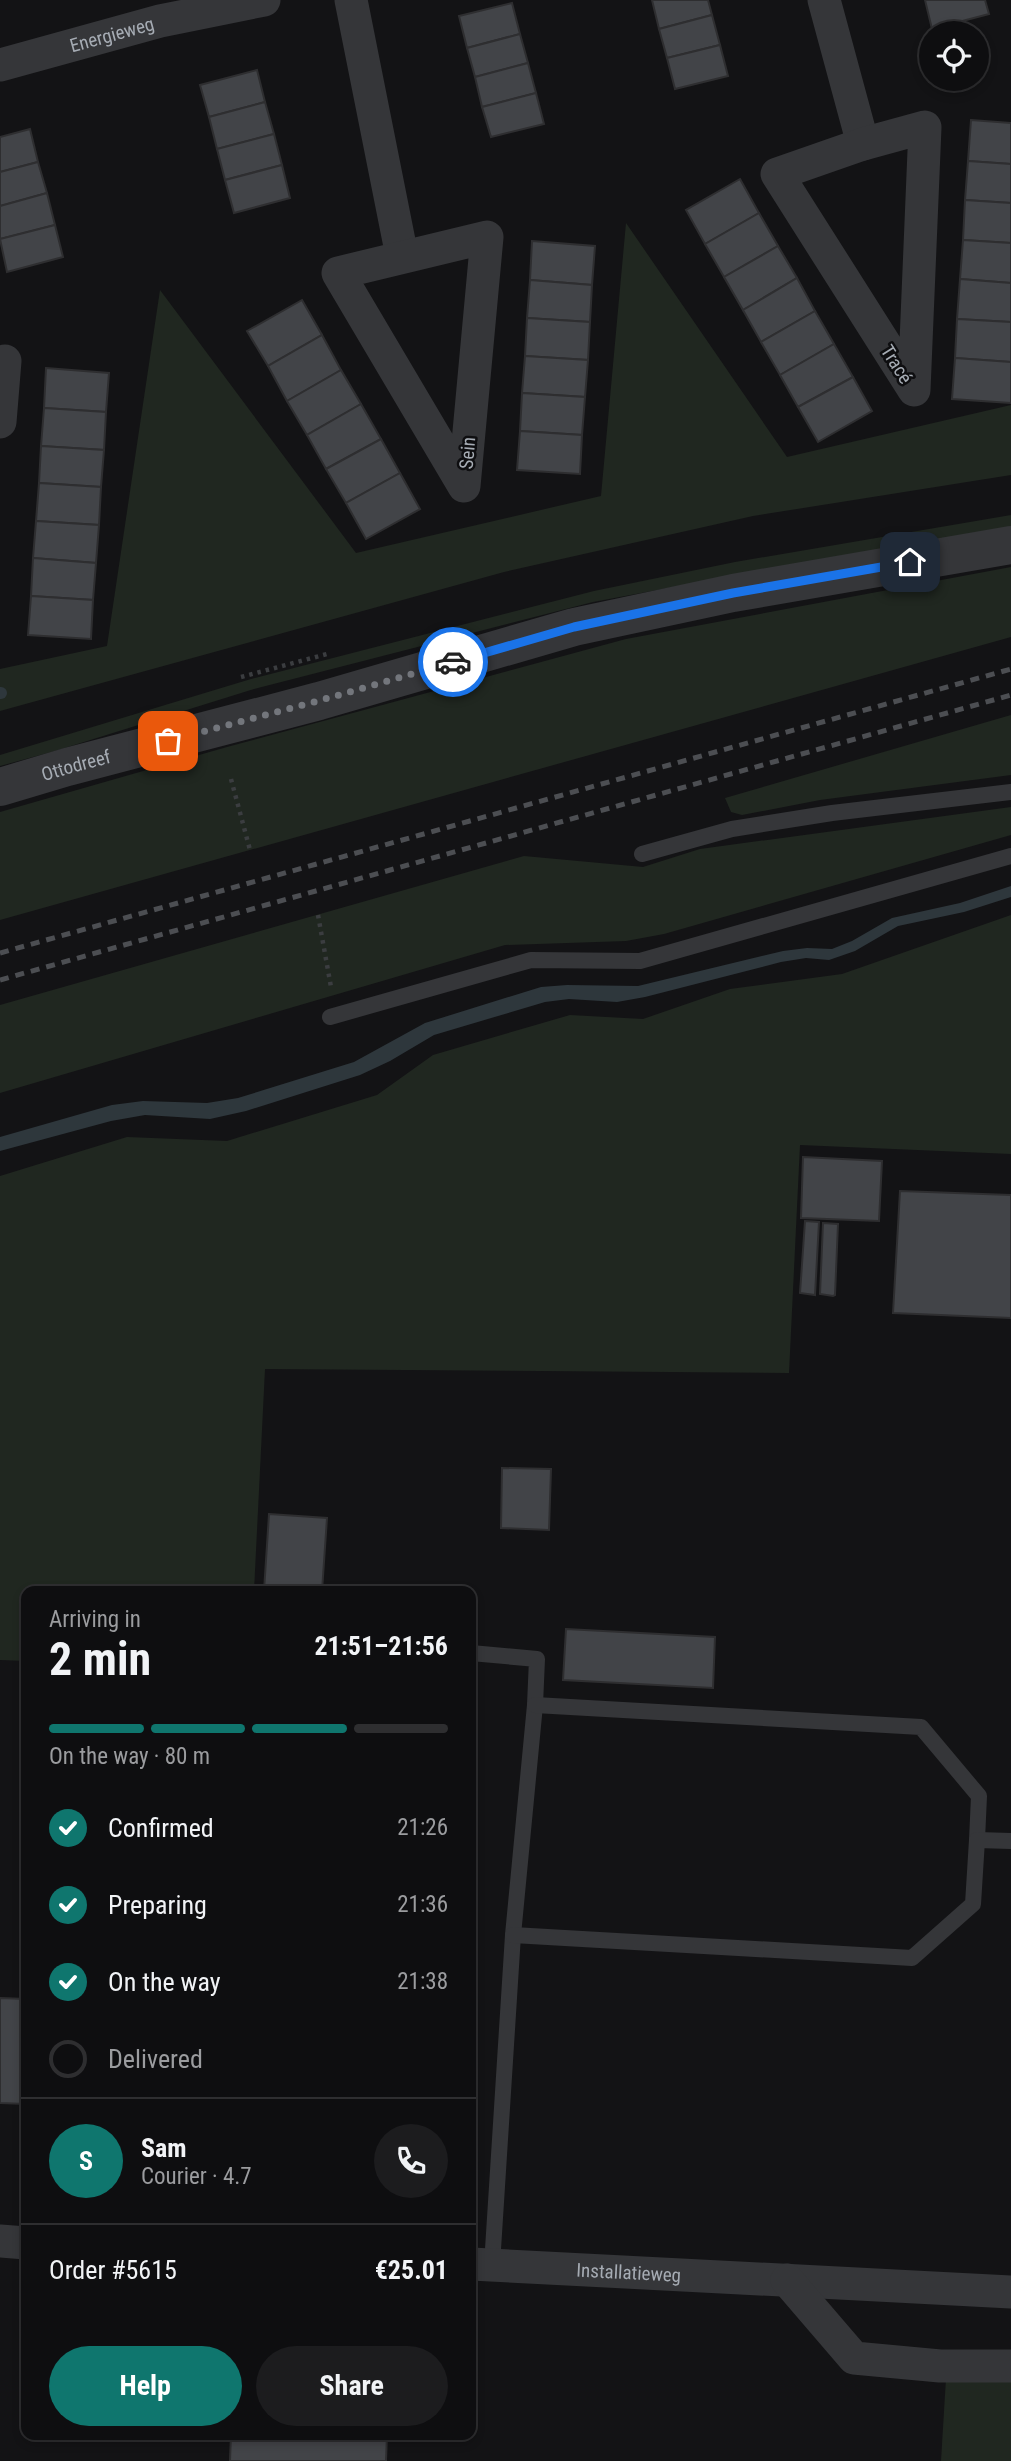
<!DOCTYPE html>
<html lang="en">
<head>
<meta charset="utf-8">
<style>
  :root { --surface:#0e0e10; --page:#1c1c1e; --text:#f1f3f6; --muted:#9b9c9f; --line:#2e2e30; --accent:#0f766e }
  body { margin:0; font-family:"Roboto Condensed",sans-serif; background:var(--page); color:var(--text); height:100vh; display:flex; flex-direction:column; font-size:26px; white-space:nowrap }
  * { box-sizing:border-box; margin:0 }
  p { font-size:23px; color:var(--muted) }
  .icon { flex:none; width:38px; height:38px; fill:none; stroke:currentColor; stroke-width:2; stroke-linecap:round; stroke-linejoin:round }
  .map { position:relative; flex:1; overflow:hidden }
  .panel { position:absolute; left:21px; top:1586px; width:455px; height:854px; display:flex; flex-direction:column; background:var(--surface); border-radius:14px; box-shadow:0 4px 10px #0003,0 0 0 2px var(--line) }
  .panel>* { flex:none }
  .controls { position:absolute; left:919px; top:21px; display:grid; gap:14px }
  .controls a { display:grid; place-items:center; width:70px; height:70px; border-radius:50%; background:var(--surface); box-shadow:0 4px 10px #0003,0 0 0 2px var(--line); font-size:35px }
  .pin { position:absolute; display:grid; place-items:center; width:60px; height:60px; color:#fff; margin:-30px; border-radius:14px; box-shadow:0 4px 10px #0006 }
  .courier { position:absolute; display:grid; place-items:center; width:70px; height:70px; margin:-35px; border:5px solid #1a73e8; border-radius:50%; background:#fff; color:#222; box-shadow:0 2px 9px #0007 }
  .head em { font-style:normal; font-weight:700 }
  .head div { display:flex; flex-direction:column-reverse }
  .head { display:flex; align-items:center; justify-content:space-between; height:119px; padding:0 28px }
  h1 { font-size:46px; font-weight:700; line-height:52px }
  .bar { display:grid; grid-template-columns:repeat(4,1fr); gap:10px 7px; align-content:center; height:84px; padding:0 28px }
  .bar i { height:9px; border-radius:5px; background:var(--line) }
  .bar .selected { background:var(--accent) }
  .bar p { grid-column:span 4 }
  .line { display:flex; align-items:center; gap:18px; padding:0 28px; border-top:2px solid var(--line) }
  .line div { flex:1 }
  .round { display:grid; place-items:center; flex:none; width:74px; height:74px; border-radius:37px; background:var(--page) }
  ol { padding:0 28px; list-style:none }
  li { display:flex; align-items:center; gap:21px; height:77px }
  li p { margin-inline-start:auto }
  li .icon { padding:7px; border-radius:50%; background:var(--accent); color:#fff; stroke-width:4 }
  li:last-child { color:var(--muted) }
  li i { width:38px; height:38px; border:4px solid var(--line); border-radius:50% }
  .button { display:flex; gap:14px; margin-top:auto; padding:14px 28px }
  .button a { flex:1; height:80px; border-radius:42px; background:var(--accent); color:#fff; font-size:28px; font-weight:700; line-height:80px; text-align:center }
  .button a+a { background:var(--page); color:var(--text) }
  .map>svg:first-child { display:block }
  .green { fill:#202720 }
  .water { fill:#2e373c }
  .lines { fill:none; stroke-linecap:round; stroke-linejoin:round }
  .stream { stroke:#2e373c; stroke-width:12 }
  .building { fill:#424448; stroke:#2e2e30; stroke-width:2 }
  .path { stroke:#3b3d40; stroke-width:4.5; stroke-dasharray:3.5 5; stroke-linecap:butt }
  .service { stroke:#353639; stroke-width:16 }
  .minor { stroke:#353639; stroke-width:33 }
  .tertiary { stroke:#353639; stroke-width:38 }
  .rail { stroke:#4c4e52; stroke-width:5; stroke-dasharray:9 7; stroke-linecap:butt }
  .done { stroke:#73767c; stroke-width:7; stroke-dasharray:0 12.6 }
  .route { stroke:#1a73e8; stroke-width:9 }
  .labels { text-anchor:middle; stroke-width:5; stroke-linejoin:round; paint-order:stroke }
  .street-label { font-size:19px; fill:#a6acb4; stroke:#0e0e10 }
</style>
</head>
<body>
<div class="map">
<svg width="1011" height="2461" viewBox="0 0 1011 2461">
  <rect width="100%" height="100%" fill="#131315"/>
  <g class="green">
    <polygon points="626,223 787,457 1011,405 1011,475 753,516 504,572 0,711 0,669 107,646 160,290 356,553 601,496"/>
    <polygon points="1011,515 1011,532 684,585 593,602 254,689 55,751 0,766 0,755 251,679 594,591 735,562"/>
    <polygon points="1011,567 1011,637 0,920 0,812 227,747 626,639"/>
    <polygon points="1011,715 1011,775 820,800 742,815 731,812 725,798"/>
    <polygon points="1011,807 1011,835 664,934 626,941 505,945 0,1093 0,1005 524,856 643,867 700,849"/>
    <polygon points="1011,915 1011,1154 800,1145 789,1373 265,1369 254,1591 26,1591 26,1661 0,1660 0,1176 127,1137 227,1141 377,1095 433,1055 570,1015 643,1019 730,989 842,974"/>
    <polygon points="947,2362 1011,2365 1011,2461 941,2461"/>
  </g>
  <polygon class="water" points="1011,886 1011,897 964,912 898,926 855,951 829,960 806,958 781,962 645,997 617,1002 569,999 545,1002 434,1035 390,1061 360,1075 246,1111 210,1119 145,1115 111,1121 0,1151 0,1137 112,1105 143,1101 207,1103 238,1098 354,1062 425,1023 541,987 567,985 638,986 783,951 807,948 832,949 852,941 892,918 960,903"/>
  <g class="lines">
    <polyline class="stream" points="0,693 1,693"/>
  </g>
  <g class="building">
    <polygon points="652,0 708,0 712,15 659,29"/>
    <polygon points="925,0 985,0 989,14 932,29"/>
    <polygon points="512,3 520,34 467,48 459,16"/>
    <polygon points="712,15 720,45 667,58 659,29"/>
    <polygon points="520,34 528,63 475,77 467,48"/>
    <polygon points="720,45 728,76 675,89 667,58"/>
    <polygon points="528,63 536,93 482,107 475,77"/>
    <polygon points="257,70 265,102 209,117 200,85"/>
    <polygon points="536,93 544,124 491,137 482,107"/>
    <polygon points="265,102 274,134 217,149 209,117"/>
    <polygon points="971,120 1011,123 1011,164 968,161"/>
    <polygon points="30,129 38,162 0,172 0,137"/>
    <polygon points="274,134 282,165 225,180 217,149"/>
    <polygon points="968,161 1011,164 1011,203 965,200"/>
    <polygon points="38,162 47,193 0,206 0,172"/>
    <polygon points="282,165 290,198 234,213 225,180"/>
    <polygon points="740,179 759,213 705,244 686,210"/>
    <polygon points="47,193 55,225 0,239 0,206"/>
    <polygon points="965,200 1011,203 1011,243 963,240"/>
    <polygon points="759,213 778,246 724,277 705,244"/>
    <polygon points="55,225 63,257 7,272 0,239"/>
    <polygon points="963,240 1011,243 1011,283 960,279"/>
    <polygon points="532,241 595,246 592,285 530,280"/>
    <polygon points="778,246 797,278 743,310 724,277"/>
    <polygon points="797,278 815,311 761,342 743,310"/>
    <polygon points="960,279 1011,283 1011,322 957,319"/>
    <polygon points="530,280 592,285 590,322 527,318"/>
    <polygon points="302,300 322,335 268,366 247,331"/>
    <polygon points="815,311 834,344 780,375 761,342"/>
    <polygon points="527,318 590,322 588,360 525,356"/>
    <polygon points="957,319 1011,322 1011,362 955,358"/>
    <polygon points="322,335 341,370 287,401 268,366"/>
    <polygon points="834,344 853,377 798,407 780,375"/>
    <polygon points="525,356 588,360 585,397 522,393"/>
    <polygon points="955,358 1011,362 1011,403 952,399"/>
    <polygon points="46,368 109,373 106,412 44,408"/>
    <polygon points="341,370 361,404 307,435 287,401"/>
    <polygon points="853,377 872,411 818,442 798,407"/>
    <polygon points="522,393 585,397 582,435 520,431"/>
    <polygon points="361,404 381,439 326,469 307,435"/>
    <polygon points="44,408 106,412 104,450 41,446"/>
    <polygon points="520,431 582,435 580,474 517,470"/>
    <polygon points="381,439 400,473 346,503 326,469"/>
    <polygon points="41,446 104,450 101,487 39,483"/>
    <polygon points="400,473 420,509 366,539 346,503"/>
    <polygon points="39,483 101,487 99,525 36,521"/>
    <polygon points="36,521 99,525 96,563 33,558"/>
    <polygon points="33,558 96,563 93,600 31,596"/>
    <polygon points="31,596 93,600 91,639 28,635"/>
    <polygon points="803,1157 882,1161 879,1221 801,1218"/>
    <polygon points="900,1191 1011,1195 1011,1318 893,1313"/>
    <polygon points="805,1221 819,1222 815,1295 800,1293"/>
    <polygon points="823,1223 838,1224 835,1295 833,1296 820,1294"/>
    <polygon points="502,1468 551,1469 549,1530 501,1528"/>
    <polygon points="269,1514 327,1518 322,1591 264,1591"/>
    <polygon points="566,1629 715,1637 713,1688 563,1680"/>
    <polygon points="0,1998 26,1999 26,2104 0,2103"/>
    <polygon points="231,2434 387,2434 386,2461 230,2461"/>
  </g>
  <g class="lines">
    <g class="path">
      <polyline points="241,677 327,654"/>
      <polyline points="231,779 250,850"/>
      <polyline points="318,915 331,987"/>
    </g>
    <g class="service">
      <polyline points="642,854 732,829 832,813 1011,792"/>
      <polyline points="330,1017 531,960 640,961 1011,856"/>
      <polyline points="471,1653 537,1659 535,1705 513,1935 492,2265"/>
      <polyline points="535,1705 921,1727 979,1796 977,1840"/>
      <polyline points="513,1935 912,1958 973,1904 977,1840 1011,1841"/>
    </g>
    <g class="minor">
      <polyline points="351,0 402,256"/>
      <polyline points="824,0 863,144"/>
      <path id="s1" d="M0,65L160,21L264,0"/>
      <polygon points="925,127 914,390 777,174 863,144"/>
      <polygon points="487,237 464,486 338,273"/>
      <polyline points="0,362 5,361 0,422"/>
      <polyline points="0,2241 26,2243"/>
      <path id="s2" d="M471,2264L1011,2292"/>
      <polyline points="787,2280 854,2358 940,2366 1011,2366"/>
    </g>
    <path class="tertiary" id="s3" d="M0,787L67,767L319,701L574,627L733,593L1011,545"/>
    <g class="rail">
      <polyline points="0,953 1011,669"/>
      <polyline points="0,980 1011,695"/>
    </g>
  </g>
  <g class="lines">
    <polyline class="done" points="168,741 318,701 453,662"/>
    <polyline class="route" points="453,662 574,627 733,593 910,562"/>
  </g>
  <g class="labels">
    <g class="street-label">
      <text dy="7" stroke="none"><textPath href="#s1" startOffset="116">Energieweg</textPath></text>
      <text transform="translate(897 364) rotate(58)" y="7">Tracé</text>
      <text transform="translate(467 453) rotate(-85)" y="7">Sein</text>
      <text dy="7" stroke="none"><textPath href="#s3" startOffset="79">Ottodreef</textPath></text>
      <text dy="7" stroke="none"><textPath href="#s2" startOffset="158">Installatieweg</textPath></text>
    </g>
  </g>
</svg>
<div class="controls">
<a><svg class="icon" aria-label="locate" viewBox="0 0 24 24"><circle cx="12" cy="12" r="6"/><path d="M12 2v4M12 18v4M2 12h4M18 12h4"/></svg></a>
</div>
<div class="pin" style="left:168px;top:741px;background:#ea580c"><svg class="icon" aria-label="bag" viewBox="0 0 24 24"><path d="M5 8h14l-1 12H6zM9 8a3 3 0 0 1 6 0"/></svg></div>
<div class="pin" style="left:910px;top:562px;background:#1f2937"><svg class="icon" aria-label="home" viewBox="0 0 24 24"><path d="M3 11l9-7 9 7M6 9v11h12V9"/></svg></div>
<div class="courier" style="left:453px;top:662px"><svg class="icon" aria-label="car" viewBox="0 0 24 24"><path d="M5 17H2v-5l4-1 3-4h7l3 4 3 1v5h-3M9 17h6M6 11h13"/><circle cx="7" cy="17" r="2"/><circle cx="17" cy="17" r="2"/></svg></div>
<section class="panel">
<div class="head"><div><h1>2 min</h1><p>Arriving in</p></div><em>21:51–21:56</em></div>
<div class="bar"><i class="selected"></i><i class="selected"></i><i class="selected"></i><i></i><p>On the way · 80 m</p></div>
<ol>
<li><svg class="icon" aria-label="check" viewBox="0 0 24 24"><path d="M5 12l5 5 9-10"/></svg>Confirmed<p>21:26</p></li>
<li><svg class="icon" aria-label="check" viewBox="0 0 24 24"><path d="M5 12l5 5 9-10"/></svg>Preparing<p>21:36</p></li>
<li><svg class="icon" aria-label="check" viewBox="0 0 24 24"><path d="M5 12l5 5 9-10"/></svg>On the way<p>21:38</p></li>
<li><i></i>Delivered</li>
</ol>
<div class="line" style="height:126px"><b class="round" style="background:var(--accent);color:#fff">S</b><div><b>Sam</b><p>Courier · 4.7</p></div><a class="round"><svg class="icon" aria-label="phone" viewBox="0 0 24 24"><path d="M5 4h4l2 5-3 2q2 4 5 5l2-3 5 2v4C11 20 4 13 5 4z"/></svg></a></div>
<div class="line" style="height:91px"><div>Order #5615</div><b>€25.01</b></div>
<div class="button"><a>Help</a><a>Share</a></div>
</section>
</div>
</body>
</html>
